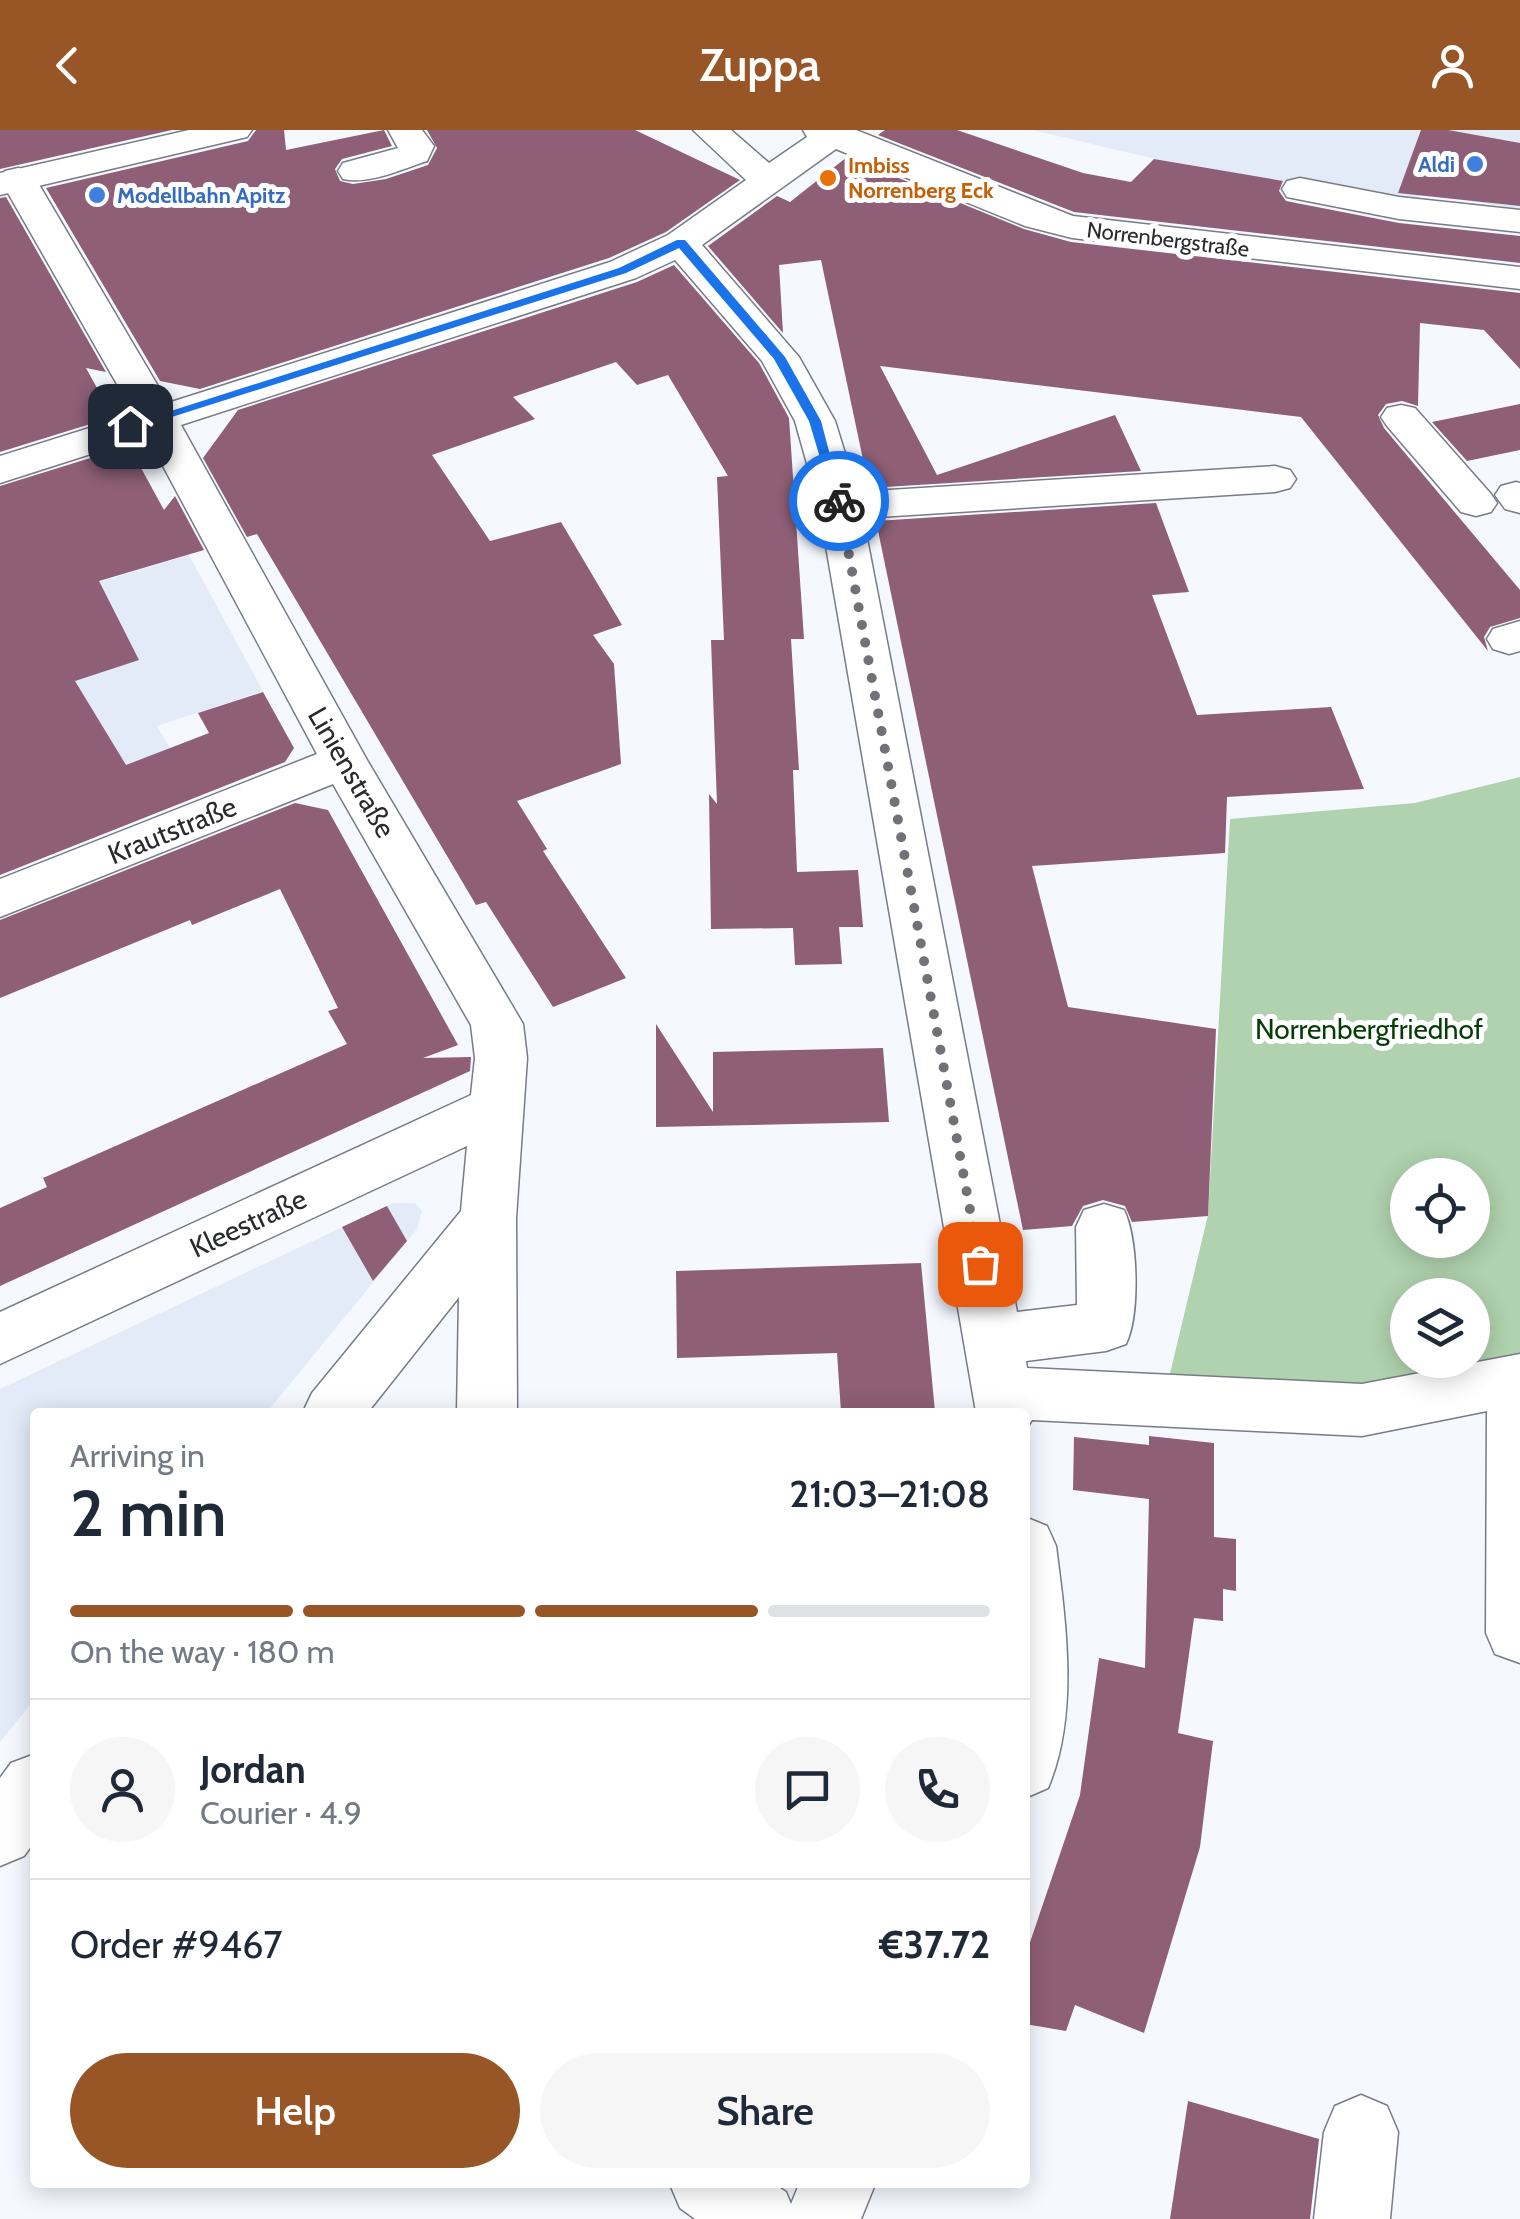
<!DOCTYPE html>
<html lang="en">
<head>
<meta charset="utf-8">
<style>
  :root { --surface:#fff; --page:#f6f6f7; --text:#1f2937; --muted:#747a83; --line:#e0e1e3; --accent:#985525 }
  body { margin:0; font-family:Cabin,sans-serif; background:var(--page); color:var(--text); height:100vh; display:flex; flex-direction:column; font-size:38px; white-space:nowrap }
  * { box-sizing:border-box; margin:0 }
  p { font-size:32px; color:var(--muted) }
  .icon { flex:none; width:55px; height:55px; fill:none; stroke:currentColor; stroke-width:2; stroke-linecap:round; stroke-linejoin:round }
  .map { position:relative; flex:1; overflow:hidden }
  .side { position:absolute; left:30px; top:1278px; width:1000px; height:780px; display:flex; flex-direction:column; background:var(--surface); border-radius:10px; box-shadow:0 5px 25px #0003 }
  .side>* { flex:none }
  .tools { position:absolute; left:1390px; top:1028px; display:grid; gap:20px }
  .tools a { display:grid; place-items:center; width:100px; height:100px; border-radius:50%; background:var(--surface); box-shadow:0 5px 25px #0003; font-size:50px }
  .pin { position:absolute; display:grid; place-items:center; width:85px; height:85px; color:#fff; margin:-42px; border-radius:20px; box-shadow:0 5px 15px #0006 }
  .courier { position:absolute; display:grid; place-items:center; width:100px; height:100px; margin:-50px; border:8px solid #1a73e8; border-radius:50%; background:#fff; color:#222; box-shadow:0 2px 12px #0007 }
  .head em { font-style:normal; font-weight:600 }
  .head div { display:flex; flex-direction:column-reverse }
  .head { display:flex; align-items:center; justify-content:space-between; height:170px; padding:0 40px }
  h1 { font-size:65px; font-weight:600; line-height:75px }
  .bar { display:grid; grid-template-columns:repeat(4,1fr); gap:15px 10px; align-content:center; height:120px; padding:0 40px }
  .bar i { height:12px; border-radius:8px; background:var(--line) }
  .bar .selected { background:var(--accent) }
  .bar p { grid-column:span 4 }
  .line { display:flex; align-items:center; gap:25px; padding:0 40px; border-top:2px solid var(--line) }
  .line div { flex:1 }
  .round { display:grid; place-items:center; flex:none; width:105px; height:105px; border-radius:52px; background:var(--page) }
  .button { display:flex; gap:20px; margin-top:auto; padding:20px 40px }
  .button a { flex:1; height:115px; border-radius:60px; background:var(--accent); color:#fff; font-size:40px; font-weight:600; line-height:115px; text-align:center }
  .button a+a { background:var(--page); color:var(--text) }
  header { display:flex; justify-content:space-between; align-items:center; height:130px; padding:0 40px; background:var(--accent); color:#fff; font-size:45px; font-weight:600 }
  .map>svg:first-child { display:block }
  .built { fill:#e3ebf8 }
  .green { fill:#b0d2ae; fill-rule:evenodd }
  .building { fill:#8e5f76 }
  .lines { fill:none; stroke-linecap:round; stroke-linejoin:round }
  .minor-casing { stroke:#777c85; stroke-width:3 }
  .major-casing { stroke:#777c85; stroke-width:3 }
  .minor { fill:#fff; fill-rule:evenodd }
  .major { fill:#fff; fill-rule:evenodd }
  .route { fill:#1a73e8 }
  .done { stroke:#707277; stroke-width:10; stroke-dasharray:0 18 }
  .shop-dot { fill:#3f7fe0; stroke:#fff; stroke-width:4 }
  .food-dot { fill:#e8710a; stroke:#fff; stroke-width:4 }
  .labels { text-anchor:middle; stroke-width:10; stroke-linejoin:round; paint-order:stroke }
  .far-shop-label { font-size:22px; font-weight:bold; fill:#366cbe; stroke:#fff; text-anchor:end }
  .far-food-label { font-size:22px; font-weight:bold; fill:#c56008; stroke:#fff; text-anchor:start }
  .far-street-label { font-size:22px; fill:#282a2e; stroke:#fff }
  .street-label { font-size:28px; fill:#282a2e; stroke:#fff }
  .park-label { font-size:28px; fill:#053c07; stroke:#fff }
</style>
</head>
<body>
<header><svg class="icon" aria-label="back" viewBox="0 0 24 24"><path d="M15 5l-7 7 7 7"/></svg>Zuppa<svg class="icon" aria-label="person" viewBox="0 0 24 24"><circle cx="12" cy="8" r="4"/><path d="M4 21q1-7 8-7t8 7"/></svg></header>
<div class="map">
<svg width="1520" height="2089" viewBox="0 0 1520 2089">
  <rect width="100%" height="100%" fill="#f5f8ff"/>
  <g class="built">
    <polygon points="1033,0 1520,0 1520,80 1422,62 1414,75 1155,29"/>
    <polygon points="189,425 263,561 157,596 196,661 0,738 0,482"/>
    <polygon points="393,1073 415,1073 422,1081 417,1099 267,1282 35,1282 35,1569 0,1612 0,1259"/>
  </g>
  <path class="green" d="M1520,647V1230L1346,1263L1167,1256L1208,1085L1230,689L1415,673ZM1408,1045H1472V1110H1408ZM1408,1165H1472V1230H1408Z"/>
  <g class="building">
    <polygon points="0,0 172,0 0,39"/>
    <polygon points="256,0 284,0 286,20 384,0 392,16 342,29 335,39 340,51 353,54 386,49 428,35 437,18 427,0 635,0 740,50 666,102 609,128 200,259 160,251 46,58 248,11"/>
    <polygon points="885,0 957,0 1083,43 1131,52 1154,29 1283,51 1279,61 1286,71 1399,93 1520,106 1520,133 1074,82 878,5"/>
    <polygon points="1421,0 1448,0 1520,13 1520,76 1398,63"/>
    <polygon points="847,27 1024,99 1071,112 1520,163 1520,239 1484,200 1420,193 1418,276 1402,271 1386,274 1378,285 1384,298 1520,460 1520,488 1490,497 1484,507 1488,521 1301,287 880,236 937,345 1115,285 1141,341 869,358 821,130 779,135 783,203 708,116 777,66 790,72"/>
    <polygon points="6,67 106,242 86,238 113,287 0,322 0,68"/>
    <polygon points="674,135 759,233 789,288 804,509 791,509 799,640 793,640 797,742 858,740 863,797 839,797 842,834 795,835 793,798 711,799 709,664 717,674 711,510 724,510 717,347 728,346 668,245 637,255 616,232 513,267 535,289 432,325 490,411 561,392 622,495 593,505 614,534 621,634 517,671 547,719 543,721 626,848 553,877 486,772 476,775 257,404 247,407 203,328 238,280 637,152"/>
    <polygon points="1520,274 1520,320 1467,331 1432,292"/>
    <polygon points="129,316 164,380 175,366 204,420 99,451 139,530 75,551 126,635 209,603 198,583 263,562 294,618 285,632 0,745 0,356"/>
    <polygon points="1156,373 1189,462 1152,465 1197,585 1331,577 1364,659 1227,667 1225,723 1032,736 1068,877 1216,899 1208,1086 1132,1092 1125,1076 1103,1070 1083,1076 1072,1096 1023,1100 876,391"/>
    <polygon points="295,673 328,680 458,915 423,928 471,927 470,941 0,1156 0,1078 47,1057 43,1048 347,914 328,881 338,878 280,759 192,795 190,790 0,868 0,790"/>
    <polygon points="656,894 713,982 713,922 883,918 889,992 656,997"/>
    <polygon points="387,1076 407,1111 373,1151 342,1097"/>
    <polygon points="921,1133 935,1282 841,1282 837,1223 677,1228 676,1141"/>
    <polygon points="1149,1306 1214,1313 1214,1407 1236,1409 1236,1461 1223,1459 1223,1491 1194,1488 1178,1603 1213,1611 1200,1717 1144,1903 1075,1875 1066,1901 1025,1894 1025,1827 1080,1665 1099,1528 1145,1538 1149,1369 1073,1360 1074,1307 1149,1315"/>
    <polygon points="1188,1971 1319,2009 1310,2089 1170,2089"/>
  </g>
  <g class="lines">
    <defs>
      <g id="minor">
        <path d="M388,0H422L434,16L427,31C402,39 369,55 343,49L338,41L343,33L398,18Z"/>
        <path d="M693,0H731L769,33L807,7L803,0H856L1073,86L1520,137V159L1072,108L1025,96L836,19L702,115L799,227L835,291L857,362L1275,336L1290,340L1296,349L1290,358L1275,362L863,388L1017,1182L1077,1175L1076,1097L1084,1080L1104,1074L1124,1080C1138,1109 1140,1185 1126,1214L1106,1221L1026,1231L1027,1238L1362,1254L1520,1224V1533L1495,1524L1486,1503L1487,1281L1362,1306L1032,1290L1025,1301V1282H976L819,376L795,291L762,231L675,130L636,148L181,295L367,630L523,894L527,928L516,1088L517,1282H457L459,1167L368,1282H303L312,1263L461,1081L467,1016L0,1234V1182L471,965L475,928L471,895L333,654L0,787V749L317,624L147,306L0,353V326L134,284L0,49L5,41L18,38L31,41L168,273L610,132L668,105L746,50Z"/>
        <polygon points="1300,48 1399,67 1520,80 1520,102 1399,89 1287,67 1282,59 1287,51"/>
        <polygon points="1401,275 1415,278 1491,364 1497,373 1491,382 1476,386 1461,382 1387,296 1381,287 1387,278"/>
        <polygon points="1516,352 1520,353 1520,383 1505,379 1495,365 1501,356"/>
        <polygon points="1520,491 1520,521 1509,524 1493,519 1487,509 1493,499"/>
        <path d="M1025,1387L1047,1396L1056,1416C1066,1493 1079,1585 1048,1658L1025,1668Z"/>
        <polygon points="35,1624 35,1711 24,1726 0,1736 0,1648 11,1633"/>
        <polygon points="1361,1965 1387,1976 1398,2002 1390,2089 1314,2089 1324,2002 1335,1976"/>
        <polygon points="669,2052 771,2052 786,2062 791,2074 800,2052 876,2052 861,2089 695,2089 680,2078"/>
      </g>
      <polygon id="major" points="189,0 252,0 247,7 0,65 0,43"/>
    </defs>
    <use href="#minor" class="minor-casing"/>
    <use href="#major" class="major-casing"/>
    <use href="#minor" class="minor"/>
    <use href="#major" class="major"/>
  </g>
  <polygon class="route" points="677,110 685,110 785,227 821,291 843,374 833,371 809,291 774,229 679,118 626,143 134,299 124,296 619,138"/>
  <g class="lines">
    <polyline class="done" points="839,371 980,1134"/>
  </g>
  <g class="shop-dot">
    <circle cx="1475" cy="34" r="10"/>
    <circle cx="97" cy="65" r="10"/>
  </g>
  <circle class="food-dot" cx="828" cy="48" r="10"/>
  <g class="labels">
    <g class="far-shop-label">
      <text x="1455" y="42">Aldi</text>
      <text x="117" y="73" text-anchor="start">Modellbahn Apitz</text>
    </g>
    <g class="far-food-label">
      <text x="848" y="43">Imbiss<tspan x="848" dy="25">Norrenberg Eck</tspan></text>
    </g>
    <g class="far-street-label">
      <text transform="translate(1168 109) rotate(7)" y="8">Norrenbergstraße</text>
    </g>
    <g class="street-label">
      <text transform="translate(352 642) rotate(60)" y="10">Linienstraße</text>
      <text transform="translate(172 700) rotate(-22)" y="10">Krautstraße</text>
      <text transform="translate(248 1093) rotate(-25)" y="10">Kleestraße</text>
    </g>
    <g class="park-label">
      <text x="1369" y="909">Norrenbergfriedhof</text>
    </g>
  </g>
</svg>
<div class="tools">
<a><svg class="icon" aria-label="locate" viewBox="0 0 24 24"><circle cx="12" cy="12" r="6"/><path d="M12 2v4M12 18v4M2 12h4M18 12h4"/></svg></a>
<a><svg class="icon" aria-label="layers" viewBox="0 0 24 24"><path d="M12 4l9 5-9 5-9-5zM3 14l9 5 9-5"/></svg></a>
</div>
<div class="pin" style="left:980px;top:1134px;background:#ea580c"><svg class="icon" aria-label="bag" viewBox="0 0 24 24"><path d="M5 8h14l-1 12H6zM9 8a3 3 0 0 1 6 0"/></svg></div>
<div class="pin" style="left:130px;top:296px;background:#1f2937"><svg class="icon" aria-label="home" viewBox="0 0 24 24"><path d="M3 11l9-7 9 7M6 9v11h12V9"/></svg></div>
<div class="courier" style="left:839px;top:371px"><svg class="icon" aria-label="bike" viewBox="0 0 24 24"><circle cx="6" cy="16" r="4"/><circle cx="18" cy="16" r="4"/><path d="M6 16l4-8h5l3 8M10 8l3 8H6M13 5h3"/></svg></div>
<section class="side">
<div class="head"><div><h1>2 min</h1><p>Arriving in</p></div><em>21:03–21:08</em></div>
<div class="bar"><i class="selected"></i><i class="selected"></i><i class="selected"></i><i></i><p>On the way · 180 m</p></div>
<div class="line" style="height:180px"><a class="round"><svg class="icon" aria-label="person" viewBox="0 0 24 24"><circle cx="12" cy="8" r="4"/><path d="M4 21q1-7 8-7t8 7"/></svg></a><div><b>Jordan</b><p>Courier · 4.9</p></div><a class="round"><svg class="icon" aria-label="chat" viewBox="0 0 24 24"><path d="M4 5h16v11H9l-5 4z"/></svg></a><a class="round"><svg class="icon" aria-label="phone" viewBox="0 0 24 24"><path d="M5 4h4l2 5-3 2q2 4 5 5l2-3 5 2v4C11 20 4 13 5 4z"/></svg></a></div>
<div class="line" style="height:130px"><div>Order #9467</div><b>€37.72</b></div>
<div class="button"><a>Help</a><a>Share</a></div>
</section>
</div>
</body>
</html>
